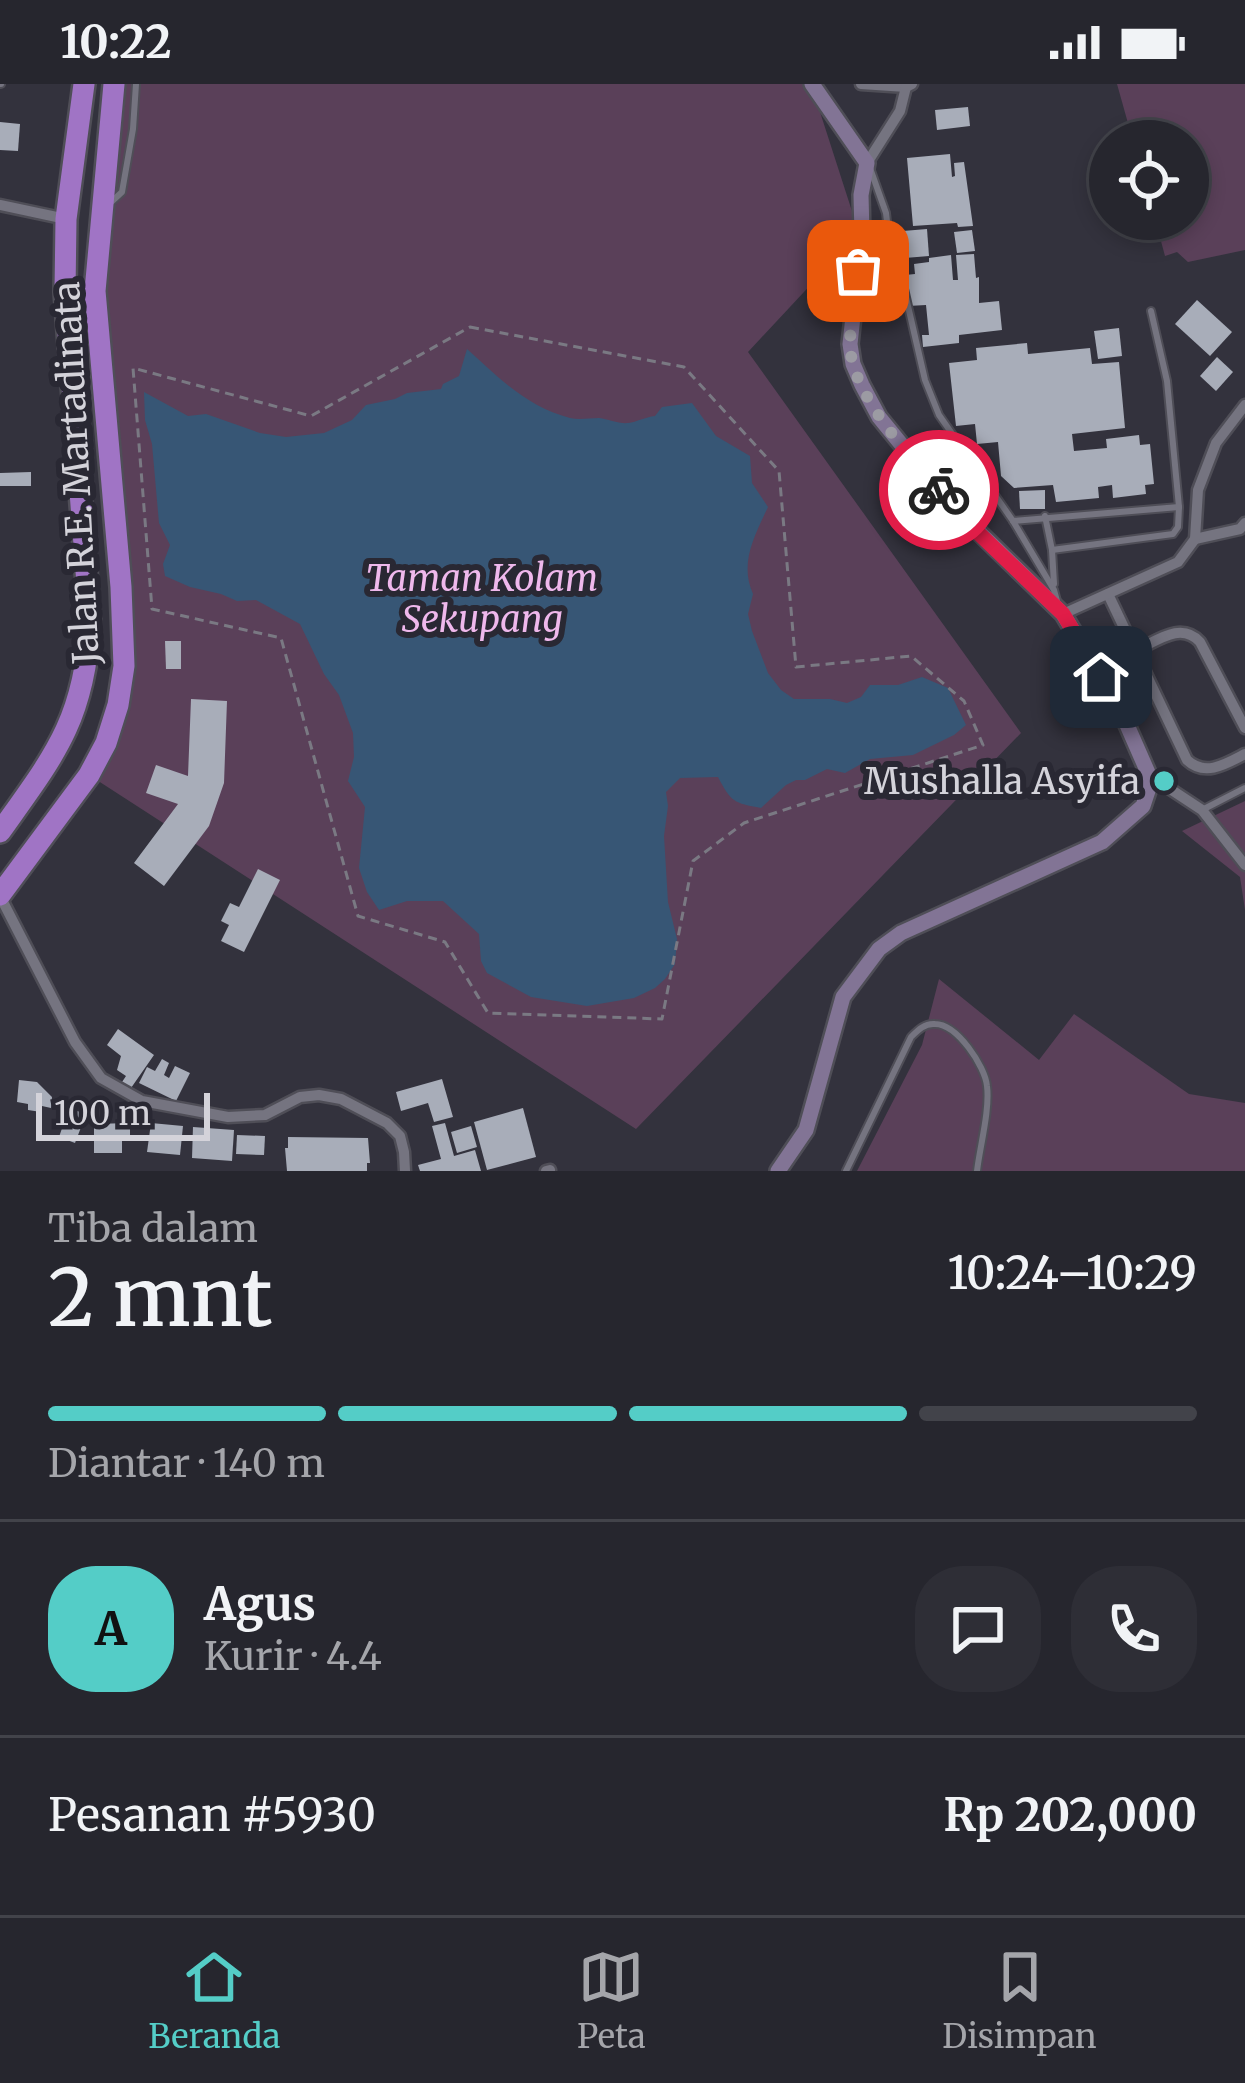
<!DOCTYPE html>
<html lang="id">
<head>
<meta charset="utf-8">
<style>
  :root { --surface:#26262e; --page:#2e2e36; --text:#f1f3f6; --muted:#a4a5aa; --line:#42434a; --accent:#54cdc7 }
  body { margin:0; font-family:Merriweather,serif; background:var(--page); color:var(--text); height:100vh; display:flex; flex-direction:column; font-size:45px; white-space:nowrap }
  * { box-sizing:border-box; margin:0 }
  p { font-size:39px; color:var(--muted) }
  .icon { flex:none; width:66px; height:66px; fill:none; stroke:currentColor; stroke-width:2; stroke-linecap:round; stroke-linejoin:round }
  .map { position:relative; height:1087px; overflow:hidden }
  .sheet { display:flex; flex-direction:column; background:var(--surface); flex:1 }
  .sheet>* { flex:none }
  .buttons { position:absolute; left:1089px; top:36px; display:grid; gap:24px }
  .buttons a { display:grid; place-items:center; width:120px; height:120px; border-radius:50%; background:var(--surface); box-shadow:0 6px 18px #0003,0 0 0 3px var(--line); font-size:60px }
  .scale { position:absolute; left:36px; bottom:30px; width:174px; box-sizing:border-box; padding-left:12px; border:6px solid #d4d3da; border-top:0; font-size:33px; line-height:42px; white-space:nowrap; color:#d4d3da; -webkit-text-stroke:9px #292833; paint-order:stroke }
  .pin { position:absolute; display:grid; place-items:center; width:102px; height:102px; color:#fff; margin:-51px; border-radius:24px; box-shadow:0 6px 18px #0006 }
  .courier { position:absolute; display:grid; place-items:center; width:120px; height:120px; margin:-60px; border:9px solid #e11d48; border-radius:50%; background:#fff; color:#222; box-shadow:0 3px 15px #0007 }
  .headline em { font-style:normal; font-weight:600 }
  .headline div { display:flex; flex-direction:column-reverse }
  .headline { display:flex; align-items:center; justify-content:space-between; height:204px; padding:0 48px }
  h1 { font-size:78px; font-weight:600; line-height:90px }
  .bar { display:grid; grid-template-columns:repeat(4,1fr); gap:18px 12px; align-content:center; height:144px; padding:0 48px }
  .bar i { height:15px; border-radius:9px; background:var(--line) }
  .bar .current { background:var(--accent) }
  .bar p { grid-column:span 4 }
  .line { display:flex; align-items:center; gap:30px; padding:0 48px; border-top:3px solid var(--line) }
  .line div { flex:1 }
  .round { display:grid; place-items:center; flex:none; width:126px; height:126px; border-radius:48px; background:var(--page) }
  .status { display:flex; justify-content:space-between; align-items:center; height:84px; padding:0 60px; background:var(--surface); direction:ltr }
  .status svg { height:33px; fill:currentColor }
  .tab-bar { display:flex; justify-content:space-around; align-items:center; height:168px; border-top:3px solid var(--line); background:var(--surface); font-size:33px; color:var(--muted) }
  .tab-bar a { display:grid; justify-items:center; gap:6px }
  .tab-bar .current { color:var(--accent) }
  .map>svg:first-child { display:block }
  .green { fill:#5a4059 }
  .water { fill:#375675 }
  .building { fill:#a8adb9 }
  .lines { fill:none; stroke-linecap:round; stroke-linejoin:round }
  .lane-casing { stroke:#4f4e57; stroke-width:10 }
  .street-casing { stroke:#4f4e57; stroke-width:15 }
  .secondary-casing { stroke:#4f4e57; stroke-width:20 }
  .highway-casing { stroke:#4f4e57; stroke-width:26 }
  .path { stroke:#7a7983; stroke-width:3; stroke-dasharray:9 6; stroke-linecap:butt }
  .lane { stroke:#757480; stroke-width:6 }
  .street { stroke:#757480; stroke-width:10 }
  .secondary { stroke:#827495; stroke-width:15 }
  .highway { stroke:#a074c5; stroke-width:21 }
  .done { stroke:#9c9ba3; stroke-width:12; stroke-dasharray:0 21.6 }
  .route { stroke:#e11d48; stroke-width:15 }
  .poi-dot { fill:#54cdc7; stroke:#292833; stroke-width:4.5 }
  .labels { text-anchor:middle; stroke-width:12; stroke-linejoin:round; paint-order:stroke }
  .street-label { font-size:36px; fill:#d4d3da; stroke:#292833 }
  .park-label { font-size:36px; font-style:italic; fill:#efb8ec; stroke:#292833 }
  .poi-label { font-size:36px; fill:#d4d3da; stroke:#292833; text-anchor:end }
</style>
</head>
<body>
<div class="status"><b>10:22</b><svg viewBox="0 0 49 12"><path d="M0 12V9h3v3zM5 12V6h3v6zM10 12V3h3v9zM15 12V0h3v12zM26 1h20v11H26zM47 4h2v5h-2z"/></svg></div>
<div class="map">
<svg width="1245" height="1087" viewBox="0 0 1245 1087">
  <rect width="100%" height="100%" fill="#33323d"/>
  <g class="green">
    <polygon points="114,0 811,0 859,149 748,268 1021,649 636,1045 89,691 118,621 95,207"/>
    <polygon points="1117,0 1245,0 1245,166 1188,178 1177,168 1165,172 1155,135 1188,135 1188,57 1133,57"/>
    <polygon points="1245,717 1245,826 1240,793 1182,747"/>
    <polygon points="939,895 1039,976 1074,930 1189,1010 1245,1019 1245,1087 857,1087 922,961"/>
  </g>
  <path class="water" d="M467,265C499,294 527,323 570,334C579,336 590,334 599,334C608,335 619,340 628,339C637,338 645,333 655,332L662,323L692,319L716,352L750,372L752,399L768,423C755,451 739,479 753,510L748,530L752,547L768,589L781,606L794,615H830L847,619L861,613L870,601H898L922,593L948,604L966,641L954,651L913,671L870,675L845,689L827,685L805,696H796L786,701L761,724C734,719 731,718 718,693L680,694L666,708L668,722L664,752L668,818L677,855L675,880L665,895L655,904L634,914L587,922L531,913L487,889L481,877L479,850L443,817H407L379,826L367,808L359,784L365,723L348,697L354,673L353,649L339,611L324,590L300,540L256,516L237,517L221,510L190,503L165,492L163,480L170,461L159,439L152,360L145,336L144,308L188,332L206,330L260,349L286,353L324,349L352,336L366,321L395,315L407,309L441,305L443,300L459,292Z"/>
  <g class="building">
    <polygon points="968,23 970,42 937,46 935,26"/>
    <polygon points="0,38 20,40 18,67 0,66"/>
    <polygon points="950,70 952,93 955,92 954,79 964,78 973,142 958,143 957,139 913,142 907,74"/>
    <polygon points="927,145 929,172 893,175 891,148"/>
    <polygon points="972,146 975,167 957,169 954,148"/>
    <polygon points="974,170 976,194 979,193 979,219 999,217 1002,246 959,251 959,259 923,263 922,251 929,251 926,221 908,222 905,191 915,190 914,180 929,178 929,174 951,171 953,196 958,196 956,171"/>
    <polygon points="1197,216 1232,248 1210,272 1175,240"/>
    <polygon points="1119,244 1122,272 1098,275 1094,247"/>
    <polygon points="1027,259 1028,270 1090,264 1092,280 1119,278 1125,344 1072,350 1074,367 1107,364 1106,355 1139,351 1140,361 1150,360 1154,400 1145,401 1146,410 1113,414 1112,401 1098,403 1099,414 1056,418 1053,401 1014,404 1001,392 998,358 977,360 975,340 956,342 949,279 977,276 976,264"/>
    <polygon points="1217,273 1233,288 1216,307 1200,292"/>
    <polygon points="31,388 31,402 0,402 0,389"/>
    <polygon points="1045,406 1045,425 1020,425 1019,407"/>
    <polygon points="165,557 181,557 181,585 166,585"/>
    <polygon points="191,615 227,617 224,699 209,742 164,802 134,779 178,720 146,709 156,681 188,692"/>
    <polygon points="258,785 280,796 244,868 221,857 229,841 221,837 230,819 239,823"/>
    <polygon points="118,945 154,971 131,1004 122,998 126,992 117,986 121,972 107,961"/>
    <polygon points="162,975 169,979 164,991 169,994 175,982 190,989 176,1017 139,999 147,983 155,987"/>
    <polygon points="442,995 453,1033 434,1038 428,1019 401,1027 396,1008"/>
    <polygon points="19,996 37,998 52,1013 51,1024 42,1022 41,1028 28,1026 28,1020 17,1018"/>
    <polygon points="69,1024 86,1030 75,1059 59,1053"/>
    <polygon points="523,1024 536,1073 487,1086 474,1038"/>
    <polygon points="130,1039 130,1054 122,1054 122,1069 94,1069 94,1040"/>
    <polygon points="151,1039 183,1042 180,1071 147,1068"/>
    <polygon points="445,1039 454,1072 475,1066 481,1087 420,1087 418,1081 441,1075 432,1042"/>
    <polygon points="471,1042 477,1063 457,1069 451,1048"/>
    <polygon points="193,1043 234,1046 232,1077 192,1074"/>
    <polygon points="237,1051 265,1052 264,1071 236,1070"/>
    <polygon points="288,1053 368,1054 370,1079 367,1079 367,1087 287,1087 285,1064 288,1064"/>
  </g>
  <g class="lines">
    <defs>
      <g id="lane">
        <polyline points="0,0 1,0"/>
        <polyline points="870,84 886,129 890,164 902,196 925,296 939,331 1013,437 1054,506 1057,517"/>
        <polyline points="108,121 122,108 133,45 136,0"/>
        <polyline points="1045,432 1052,466 1054,500"/>
        <polyline points="969,437 973,384"/>
        <polyline points="1013,437 1179,423"/>
        <polyline points="1052,466 1173,450 1178,443 1179,423 1167,297 1151,227"/>
        <polyline points="1202,726 1245,704"/>
        <path d="M846,1087L911,953C918,946 925,939 935,940C957,940 985,982 987,1002C990,1026 980,1062 977,1087"/>
      </g>
      <g id="street">
        <polyline points="861,0 906,3 912,0"/>
        <polyline points="867,79 900,27 906,3"/>
        <polyline points="0,121 66,135"/>
        <polyline points="1195,455 1240,445 1245,439"/>
        <path d="M1108,510L1187,676C1205,693 1226,680 1245,670"/>
        <polyline points="1063,530 1178,478 1195,455 1198,406 1216,359 1245,321"/>
        <path d="M1135,567C1157,557 1181,537 1200,558L1245,644"/>
        <polyline points="1149,691 1202,726 1245,781"/>
        <polyline points="0,812 75,958 101,994 142,1017 228,1033 265,1031 300,1013 319,1011 341,1015 387,1039 400,1052 404,1068 405,1087"/>
        <polyline points="546,1087 550,1086"/>
      </g>
      <polyline id="secondary" points="778,1087 806,1046 843,913 879,865 901,849 1102,758 1143,722 1148,707 1149,691 1120,625 1063,530 949,419 879,333 862,301 853,280 850,260 862,150 861,111 867,79 812,0"/>
      <g id="highway">
        <path d="M0,748C54,672 84,637 90,540L65,208L66,135L84,0"/>
        <polyline points="0,811 89,691 106,659 118,621 124,582 121,503 95,207 114,0"/>
      </g>
    </defs>
    <use href="#lane" class="lane-casing"/>
    <use href="#street" class="street-casing"/>
    <use href="#secondary" class="secondary-casing"/>
    <use href="#highway" class="highway-casing"/>
    <polygon class="path" points="470,243 684,283 779,387 796,583 911,572 964,617 983,661 744,739 693,777 662,935 488,929 445,858 358,832 281,554 152,525 133,284 311,332"/>
    <use href="#lane" class="lane"/>
    <use href="#street" class="street"/>
    <use href="#secondary" class="secondary"/>
    <use href="#highway" class="highway"/>
  </g>
  <g class="lines">
    <path class="done" d="M858,187C856,211 850,238 850,262C852,311 909,370 939,406"/>
    <polyline class="route" points="939,406 969,440 1063,530 1101,593"/>
  </g>
  <circle class="poi-dot" cx="1164" cy="697" r="12"/>
  <g class="labels">
    <g class="street-label">
      <text transform="translate(76 389) rotate(-93)" y="13">Jalan R.E. Martadinata</text>
    </g>
    <g class="park-label">
      <text x="482" y="507">Taman Kolam<tspan x="482" dy="41">Sekupang</tspan></text>
    </g>
    <g class="poi-label">
      <text x="1140" y="710">Mushalla Asyifa</text>
    </g>
  </g>
</svg>
<div class="buttons">
<a><svg class="icon" aria-label="locate" viewBox="0 0 24 24"><circle cx="12" cy="12" r="6"/><path d="M12 2v4M12 18v4M2 12h4M18 12h4"/></svg></a>
</div>
<div class="scale">100 m</div>
<div class="pin" style="left:858px;top:187px;background:#ea580c"><svg class="icon" aria-label="bag" viewBox="0 0 24 24"><path d="M5 8h14l-1 12H6zM9 8a3 3 0 0 1 6 0"/></svg></div>
<div class="pin" style="left:1101px;top:593px;background:#1f2937"><svg class="icon" aria-label="home" viewBox="0 0 24 24"><path d="M3 11l9-7 9 7M6 9v11h12V9"/></svg></div>
<div class="courier" style="left:939px;top:406px"><svg class="icon" aria-label="bike" viewBox="0 0 24 24"><circle cx="6" cy="16" r="4"/><circle cx="18" cy="16" r="4"/><path d="M6 16l4-8h5l3 8M10 8l3 8H6M13 5h3"/></svg></div>
</div>
<section class="sheet">
<div class="headline"><div><h1>2 mnt</h1><p>Tiba dalam</p></div><em>10:24–10:29</em></div>
<div class="bar"><i class="current"></i><i class="current"></i><i class="current"></i><i></i><p>Diantar · 140 m</p></div>
<div class="line" style="height:216px"><b class="round" style="background:var(--accent);color:#111">A</b><div><b>Agus</b><p>Kurir · 4.4</p></div><a class="round"><svg class="icon" aria-label="chat" viewBox="0 0 24 24"><path d="M4 5h16v11H9l-5 4z"/></svg></a><a class="round"><svg class="icon" aria-label="phone" viewBox="0 0 24 24"><path d="M5 4h4l2 5-3 2q2 4 5 5l2-3 5 2v4C11 20 4 13 5 4z"/></svg></a></div>
<div class="line" style="height:156px"><div>Pesanan #5930</div><b>Rp 202,000</b></div>
</section>
<nav class="tab-bar">
<a class="current"><svg class="icon" aria-label="home" viewBox="0 0 24 24"><path d="M3 11l9-7 9 7M6 9v11h12V9"/></svg>Beranda</a>
<a><svg class="icon" aria-label="map" viewBox="0 0 24 24"><path d="M3 6l6-2 6 2 6-2v14l-6 2-6-2-6 2zM9 4v14M15 6v14"/></svg>Peta</a>
<a><svg class="icon" aria-label="saved" viewBox="0 0 24 24"><path d="M7 4h10v16l-5-4-5 4z"/></svg>Disimpan</a>
</nav>
</body>
</html>
